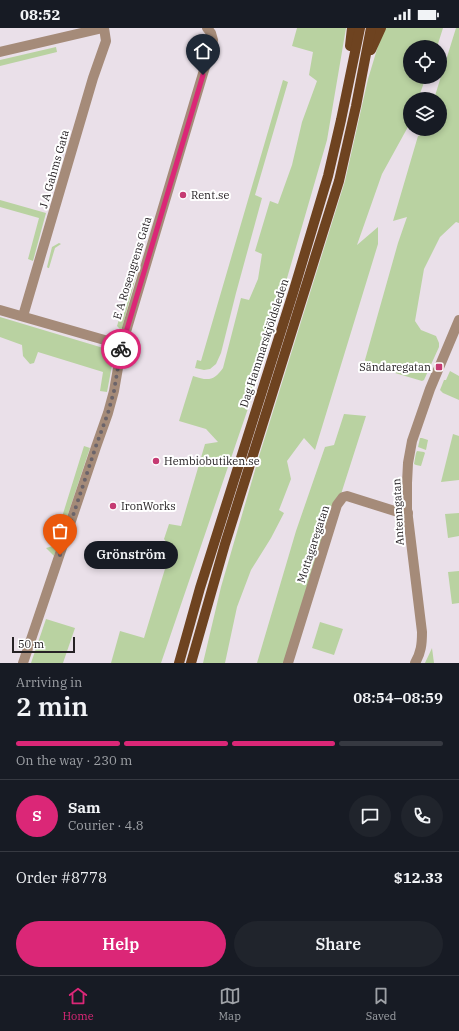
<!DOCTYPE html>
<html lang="en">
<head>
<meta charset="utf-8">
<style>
  :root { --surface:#171b24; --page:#20242c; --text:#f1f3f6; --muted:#9ea1a6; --line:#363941; --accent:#db2777 }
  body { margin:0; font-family:"IBM Plex Serif",serif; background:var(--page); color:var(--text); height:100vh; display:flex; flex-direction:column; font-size:15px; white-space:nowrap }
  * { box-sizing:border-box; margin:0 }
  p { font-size:13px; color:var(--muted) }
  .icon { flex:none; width:22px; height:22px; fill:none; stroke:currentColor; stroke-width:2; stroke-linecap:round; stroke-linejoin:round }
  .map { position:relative; height:635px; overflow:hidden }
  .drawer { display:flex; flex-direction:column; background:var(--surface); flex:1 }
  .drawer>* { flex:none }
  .fabs { position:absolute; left:403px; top:12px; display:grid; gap:8px }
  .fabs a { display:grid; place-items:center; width:44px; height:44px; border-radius:50%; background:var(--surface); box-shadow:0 2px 6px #0003; font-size:20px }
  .scale { position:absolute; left:12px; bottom:10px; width:63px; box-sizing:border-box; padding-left:4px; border:2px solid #262225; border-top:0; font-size:11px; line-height:14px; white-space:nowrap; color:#262225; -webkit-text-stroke:3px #fff; paint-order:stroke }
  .pin { position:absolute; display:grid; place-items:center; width:34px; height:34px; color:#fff; margin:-41px -17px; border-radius:50% 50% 50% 0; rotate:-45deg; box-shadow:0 0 4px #0007 }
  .pin .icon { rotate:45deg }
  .courier { position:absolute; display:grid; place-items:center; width:40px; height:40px; margin:-20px; border:3px solid #db2777; border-radius:50%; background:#fff; color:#222; box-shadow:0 1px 5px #0007 }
  .bubble { position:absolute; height:28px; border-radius:14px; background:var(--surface); box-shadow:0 2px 6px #0003; font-size:13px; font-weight:600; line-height:28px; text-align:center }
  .overview em { font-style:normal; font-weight:600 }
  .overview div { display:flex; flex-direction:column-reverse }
  .overview { display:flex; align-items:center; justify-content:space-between; height:68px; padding:0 16px }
  h1 { font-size:26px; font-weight:600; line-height:30px }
  .bar { display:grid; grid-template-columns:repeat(4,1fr); gap:6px 4px; align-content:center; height:48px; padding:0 16px }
  .bar i { height:5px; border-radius:3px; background:var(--line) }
  .bar .active { background:var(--accent) }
  .bar p { grid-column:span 4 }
  .line { display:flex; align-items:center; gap:10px; padding:0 16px; border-top:1px solid var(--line) }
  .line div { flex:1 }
  .round { display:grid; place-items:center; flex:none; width:42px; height:42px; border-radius:21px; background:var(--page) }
  .button { display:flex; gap:8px; margin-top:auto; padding:8px 16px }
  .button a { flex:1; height:46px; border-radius:24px; background:var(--accent); color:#fff; font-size:16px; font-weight:600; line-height:46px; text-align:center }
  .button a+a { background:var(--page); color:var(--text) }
  .status { display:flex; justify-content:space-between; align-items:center; height:28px; padding:0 20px; background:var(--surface); direction:ltr }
  .status svg { height:11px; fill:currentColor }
  .menu { display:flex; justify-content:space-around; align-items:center; height:56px; border-top:1px solid var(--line); background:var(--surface); font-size:11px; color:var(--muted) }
  .menu a { display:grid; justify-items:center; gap:2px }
  .menu .active { color:var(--accent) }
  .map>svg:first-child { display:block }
  .green { fill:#b9d2a1 }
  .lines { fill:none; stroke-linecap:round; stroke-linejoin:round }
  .minor { stroke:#a58b79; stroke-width:10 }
  .major { stroke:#6e4320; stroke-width:10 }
  .done { stroke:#6b646a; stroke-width:4; stroke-dasharray:0 7.2 }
  .route { stroke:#db2777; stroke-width:5 }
  .poi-dot { fill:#c53b73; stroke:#fff; stroke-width:1.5 }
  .labels { text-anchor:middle; stroke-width:4; stroke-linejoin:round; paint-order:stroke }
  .street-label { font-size:11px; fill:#262225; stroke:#fff }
  .poi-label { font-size:11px; fill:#262225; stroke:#fff; text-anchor:start }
</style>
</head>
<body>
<div class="status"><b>08:52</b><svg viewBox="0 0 49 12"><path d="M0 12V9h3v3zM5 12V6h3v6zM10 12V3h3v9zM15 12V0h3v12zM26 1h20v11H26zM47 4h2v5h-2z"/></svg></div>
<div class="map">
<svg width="459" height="635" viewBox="0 0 459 635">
  <rect width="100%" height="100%" fill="#eae0e9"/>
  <g class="green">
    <path d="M297,0H346L327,112L257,354L161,635H111L120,603L144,610L168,531L172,522L164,511L169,496L181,498L205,416L218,414L206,401L179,393L193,348C208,353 214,353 223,340L241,270L249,272L258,251L262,226L255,223L270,173L278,176L292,137L302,94L317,53L309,47L313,24L292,18Z"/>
    <polygon points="385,0 443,0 437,19 410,19 410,49 426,49 418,71 410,71 410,94 409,97 382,146 357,217 378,199 378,216 315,422 304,410 287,433 291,451 279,482 284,485 271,510 251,542 237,579 225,635 203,635 221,559 260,425 345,153 368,51 381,8"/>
    <polygon points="456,0 459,0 459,195 456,194 440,209 424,241 415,293 421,302 436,308 439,315 439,319 424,352 422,353 368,337 365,332 398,215 407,189 393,193 418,108 424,106 425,101 440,101 440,71 434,71"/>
    <polygon points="56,19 57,24 0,38 0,32"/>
    <polygon points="283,52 288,54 255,167 262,170 236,265 221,325 216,336 210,341 204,342 195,340 197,332 201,333"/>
    <polygon points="0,172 46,185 33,233 28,231 39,190 0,179"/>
    <polygon points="59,215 61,216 55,220 49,240 48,240 47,239 52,219"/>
    <polygon points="136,243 137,245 122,300 120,301 117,298 134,244"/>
    <polygon points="0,289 110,322 113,332 107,364 100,363 103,344 38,324 34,335 30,336 23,328 22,317 0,309"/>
    <polygon points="450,343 459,348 459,372 443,365 440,362 444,352 446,352"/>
    <polygon points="344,386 366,388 287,635 257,635 296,503 325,419 334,417"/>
    <polygon points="453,406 459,408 459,452 441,454"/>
    <polygon points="420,410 422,410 428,412 426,422 418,419"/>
    <polygon points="84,418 90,420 54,528 46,520 53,518"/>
    <polygon points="417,423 424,424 425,425 421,438 416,437 414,436 416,425"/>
    <polygon points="459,485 459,508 448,510 445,486"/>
    <polygon points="459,543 459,575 452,576 448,544"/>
    <polygon points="46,591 75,600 63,635 31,635"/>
    <polygon points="320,594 343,601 334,627 312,620"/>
    <polygon points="432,620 434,635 425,635"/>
  </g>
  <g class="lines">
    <g class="minor">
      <polyline points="0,24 103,0"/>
      <polyline points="0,282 122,317"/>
      <polyline points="23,288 93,50 106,13 104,0"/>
      <polyline points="23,635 96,419 108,385 114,363 122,317 213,12 211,5 207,0"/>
      <polyline points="288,635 337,477 343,469 347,468 401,485 408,485"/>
      <path d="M415,635C421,625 422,616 422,604L407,481V455L408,435L412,413L430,361L459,292"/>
    </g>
    <g class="major">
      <polyline points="350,18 352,0"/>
      <polyline points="371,22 381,0"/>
      <polyline points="179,635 200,560 293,265 328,148 341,92 360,0"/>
      <polyline points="191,635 225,516 339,153 356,78 371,0"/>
    </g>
  </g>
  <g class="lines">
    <polyline class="done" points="60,527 96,418 108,385 114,363 121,321"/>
    <polyline class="route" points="121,321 203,47"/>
  </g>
  <g class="poi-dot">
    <circle cx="183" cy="167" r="4"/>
    <rect x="435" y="335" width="8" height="8" rx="2"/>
    <circle cx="156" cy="433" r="4"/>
    <circle cx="113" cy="478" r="4"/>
  </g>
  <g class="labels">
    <g class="street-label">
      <text transform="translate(54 141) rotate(-74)" y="4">J A Gahms Gata</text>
      <text transform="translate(132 240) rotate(-73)" y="4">E A Rosengrens Gata</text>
      <text transform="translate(264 315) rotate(-72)" y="4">Dag Hammarskjöldsleden</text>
      <text transform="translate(398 484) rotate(-93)" y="4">Antenngatan</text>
      <text transform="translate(313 516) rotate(-72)" y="4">Mottagaregatan</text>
    </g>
    <g class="poi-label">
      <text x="191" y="171">Rent.se</text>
      <text x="431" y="343" text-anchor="end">Sändaregatan</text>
      <text x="164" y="437">Hembiobutiken.se</text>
      <text x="121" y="482">IronWorks</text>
    </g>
  </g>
</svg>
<div class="fabs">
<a><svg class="icon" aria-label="locate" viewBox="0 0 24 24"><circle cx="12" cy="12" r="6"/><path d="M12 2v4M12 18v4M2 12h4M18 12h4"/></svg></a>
<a><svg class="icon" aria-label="layers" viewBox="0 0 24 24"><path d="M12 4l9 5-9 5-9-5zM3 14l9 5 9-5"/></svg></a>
</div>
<div class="scale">50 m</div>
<div class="pin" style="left:60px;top:527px;background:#ea580c"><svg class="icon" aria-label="bag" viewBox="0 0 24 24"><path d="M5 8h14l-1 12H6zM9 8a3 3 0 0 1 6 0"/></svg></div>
<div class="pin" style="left:203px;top:47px;background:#1f2937"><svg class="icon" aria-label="home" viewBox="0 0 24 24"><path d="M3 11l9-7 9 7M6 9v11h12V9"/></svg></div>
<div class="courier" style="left:121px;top:321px"><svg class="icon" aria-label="bike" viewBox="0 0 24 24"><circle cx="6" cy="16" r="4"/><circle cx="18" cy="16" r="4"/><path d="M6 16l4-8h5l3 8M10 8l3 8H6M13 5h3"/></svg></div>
<div class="bubble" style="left:84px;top:513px;width:94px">Grönström</div>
</div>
<section class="drawer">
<div class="overview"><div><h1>2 min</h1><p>Arriving in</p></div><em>08:54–08:59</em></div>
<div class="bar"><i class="active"></i><i class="active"></i><i class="active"></i><i></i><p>On the way · 230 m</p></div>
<div class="line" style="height:72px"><b class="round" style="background:var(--accent);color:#fff">S</b><div><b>Sam</b><p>Courier · 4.8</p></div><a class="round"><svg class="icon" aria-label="chat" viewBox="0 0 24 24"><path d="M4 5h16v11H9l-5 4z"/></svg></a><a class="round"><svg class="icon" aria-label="phone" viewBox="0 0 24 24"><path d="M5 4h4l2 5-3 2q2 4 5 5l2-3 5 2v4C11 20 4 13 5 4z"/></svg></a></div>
<div class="line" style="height:52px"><div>Order #8778</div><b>$12.33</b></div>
<div class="button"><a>Help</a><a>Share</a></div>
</section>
<nav class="menu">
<a class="active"><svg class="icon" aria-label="home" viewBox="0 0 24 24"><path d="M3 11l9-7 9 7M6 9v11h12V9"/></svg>Home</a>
<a><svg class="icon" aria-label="map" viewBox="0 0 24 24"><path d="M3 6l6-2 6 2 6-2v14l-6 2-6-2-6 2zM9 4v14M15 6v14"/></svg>Map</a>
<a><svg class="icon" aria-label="saved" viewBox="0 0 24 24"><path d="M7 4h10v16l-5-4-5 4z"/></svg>Saved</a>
</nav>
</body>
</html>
